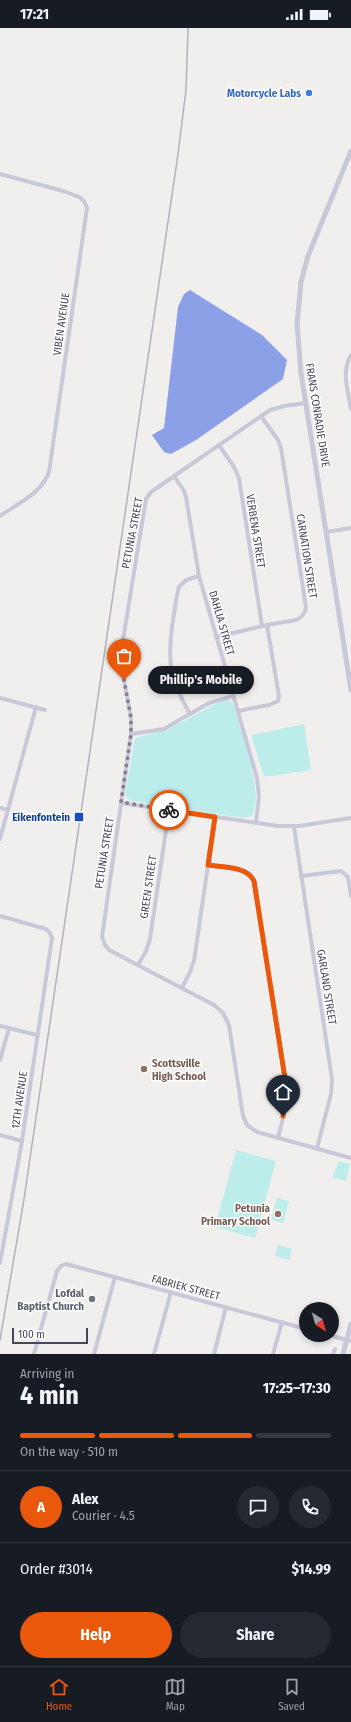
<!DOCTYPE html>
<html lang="en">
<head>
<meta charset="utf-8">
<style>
  :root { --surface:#171b24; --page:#242831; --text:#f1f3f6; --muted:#9ea1a6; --line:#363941; --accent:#ea580c }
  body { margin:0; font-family:"Fira Sans Condensed",sans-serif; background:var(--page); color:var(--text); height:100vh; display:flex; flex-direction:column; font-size:15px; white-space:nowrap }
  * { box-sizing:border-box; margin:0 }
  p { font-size:13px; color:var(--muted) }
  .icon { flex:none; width:22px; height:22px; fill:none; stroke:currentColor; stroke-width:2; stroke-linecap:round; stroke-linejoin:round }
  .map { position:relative; height:1326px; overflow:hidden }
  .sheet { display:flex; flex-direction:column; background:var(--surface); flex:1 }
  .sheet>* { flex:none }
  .needle { width:26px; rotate:143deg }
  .fabs { position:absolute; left:299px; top:1274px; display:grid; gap:8px }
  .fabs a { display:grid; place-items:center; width:40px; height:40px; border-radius:50%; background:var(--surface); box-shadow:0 2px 6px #0003; font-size:20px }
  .scale { position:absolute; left:12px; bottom:10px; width:76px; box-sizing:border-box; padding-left:4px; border:2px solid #48475b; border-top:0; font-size:11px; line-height:14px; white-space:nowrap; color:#48475b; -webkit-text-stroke:3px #fff; paint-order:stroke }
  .pin { position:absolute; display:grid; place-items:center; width:34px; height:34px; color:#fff; margin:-41px -17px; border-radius:50% 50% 50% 0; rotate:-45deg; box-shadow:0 0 4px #0007 }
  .pin .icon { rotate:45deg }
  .courier { position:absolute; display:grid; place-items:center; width:40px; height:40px; margin:-20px; border:3px solid #ea580c; border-radius:50%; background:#fff; color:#222; box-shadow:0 1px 5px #0007 }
  .bubble { position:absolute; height:28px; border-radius:14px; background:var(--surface); box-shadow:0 2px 6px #0003; font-size:13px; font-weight:700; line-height:28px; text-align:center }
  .overview em { font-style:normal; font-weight:700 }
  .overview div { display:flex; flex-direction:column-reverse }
  .overview { display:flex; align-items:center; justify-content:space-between; height:68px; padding:0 20px }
  h1 { font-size:26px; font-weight:700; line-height:30px }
  .bar { display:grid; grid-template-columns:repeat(4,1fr); gap:6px 4px; align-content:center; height:48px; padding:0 20px }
  .bar i { height:5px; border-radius:3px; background:var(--line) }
  .bar .active { background:var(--accent) }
  .bar p { grid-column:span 4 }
  .line { display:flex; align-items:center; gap:10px; padding:0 20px; border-top:1px solid var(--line) }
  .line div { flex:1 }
  .round { display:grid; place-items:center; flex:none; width:42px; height:42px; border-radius:21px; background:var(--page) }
  .button { display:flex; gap:8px; margin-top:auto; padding:8px 20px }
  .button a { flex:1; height:46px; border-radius:24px; background:var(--accent); color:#fff; font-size:16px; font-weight:700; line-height:46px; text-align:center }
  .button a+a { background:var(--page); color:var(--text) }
  .status { display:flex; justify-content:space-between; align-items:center; height:28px; padding:0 20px; background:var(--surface); direction:ltr }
  .status svg { height:11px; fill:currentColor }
  .tab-bar { display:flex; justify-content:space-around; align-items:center; height:56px; border-top:1px solid var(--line); background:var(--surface); font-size:11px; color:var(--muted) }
  .tab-bar a { display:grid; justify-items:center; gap:2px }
  .tab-bar .active { color:var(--accent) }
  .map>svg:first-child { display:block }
  .green { fill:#bdedeb }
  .water { fill:#8ca0e8 }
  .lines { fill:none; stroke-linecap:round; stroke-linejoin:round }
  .minor { stroke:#c8c8d8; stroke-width:4 }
  .tertiary { stroke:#c8c8d8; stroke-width:5 }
  .rail { stroke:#b2b0b8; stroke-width:1.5 }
  .done { stroke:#83828e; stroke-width:4; stroke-dasharray:0 7.2 }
  .route { stroke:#ea580c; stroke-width:5 }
  .shop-dot { fill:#3f7fe0; stroke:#fff; stroke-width:1.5 }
  .transit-dot { fill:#1a4fb4; stroke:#fff; stroke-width:1.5 }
  .education-dot { fill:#8d6e63; stroke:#fff; stroke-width:1.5 }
  .worship-dot { fill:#6b7280; stroke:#fff; stroke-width:1.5 }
  .labels { text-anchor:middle; stroke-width:3; stroke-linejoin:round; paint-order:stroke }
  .shop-label { font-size:11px; font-weight:bold; fill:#366cbe; stroke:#fff; text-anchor:end }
  .street-label { font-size:11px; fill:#48475b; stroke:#fff }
  .transit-label { font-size:11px; font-weight:bold; fill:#164399; stroke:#fff; text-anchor:end }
  .education-label { font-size:11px; font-weight:bold; fill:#785e54; stroke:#fff; text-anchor:start }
  .worship-label { font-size:11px; font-weight:bold; fill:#5b616d; stroke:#fff; text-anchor:end }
</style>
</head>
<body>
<div class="status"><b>17:21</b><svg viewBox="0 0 49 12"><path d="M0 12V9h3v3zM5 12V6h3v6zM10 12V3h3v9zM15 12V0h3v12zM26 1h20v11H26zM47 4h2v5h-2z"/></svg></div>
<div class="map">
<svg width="351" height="1326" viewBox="0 0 351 1326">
  <rect width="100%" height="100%" fill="#f1efee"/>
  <g class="green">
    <path d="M227,672L233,675C240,701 265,765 252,788L244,790L131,773L127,770L125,765L135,710L169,701L217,675Z"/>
    <polygon points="304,696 311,742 264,749 251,707"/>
    <polygon points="236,1122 276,1133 255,1210 215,1199"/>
    <polygon points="339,1133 350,1136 346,1153 334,1150 333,1148"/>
    <polygon points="277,1170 289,1173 283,1195 271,1192"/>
    <polygon points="278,1217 292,1221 289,1232 275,1228"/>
  </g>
  <polygon class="water" points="190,262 262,307 287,332 283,351 196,412 171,426 164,424 152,407 164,400 178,279 184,266"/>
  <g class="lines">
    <g class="minor">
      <path d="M0,146L63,163L79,169L84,173L87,180L49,444C42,465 17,476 0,488"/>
      <path d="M351,327C341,343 348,363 351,381"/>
      <polyline points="306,375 284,378 270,382 151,464 146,471 121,624 124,652 131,690 131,706 102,909 105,917 109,922 214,977 223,985 229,997 243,1088 247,1097 257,1104 351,1130"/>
      <polyline points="219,417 234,439 239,450 262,598"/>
      <polyline points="174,448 184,463 186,469 199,548 257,750 259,769 256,795"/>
      <polyline points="326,504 351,500"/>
      <path d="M216,609L267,597L296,592C302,589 305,586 306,579L281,420L278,412L261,388"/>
      <polyline points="0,670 45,682"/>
      <polyline points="238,683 269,677 278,673 279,668 267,597"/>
      <path d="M190,686C169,649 167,633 173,592C175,581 176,569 179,559L186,552L199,548"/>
      <polyline points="131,706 164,701 209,675 233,668"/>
      <polyline points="121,775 278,798 299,798 351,790"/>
      <polyline points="0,780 8,782"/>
      <polyline points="294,799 332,1051 331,1066 317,1120"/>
      <polyline points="0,811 36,679"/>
      <polyline points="208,837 245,843 250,846 254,853 287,1063 286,1078 278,1110"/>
      <polyline points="301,848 341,843 348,849 351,868"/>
      <polyline points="0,888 46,901 50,905 52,910 22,1113 0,1235"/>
      <polyline points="138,937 146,923 150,911 169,782"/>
      <polyline points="182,960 190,944 194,933 215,789"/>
      <polyline points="0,998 37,1007"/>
      <polyline points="0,1032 9,1000"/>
      <polyline points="0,1107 22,1113"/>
      <polyline points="329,1307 351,1313"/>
      <polyline points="34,1326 57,1243 61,1238 66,1236 306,1301"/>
      <polyline points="94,1326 115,1249"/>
      <polyline points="154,1326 171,1264"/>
      <polyline points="214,1326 226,1279"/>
      <polyline points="273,1326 282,1294"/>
      <polyline points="333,1326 335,1321"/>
    </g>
    <g class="tertiary">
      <polyline points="351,123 308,228 301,254 297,296 301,345 351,662"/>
      <polyline points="343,1326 351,1296"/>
    </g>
    <polyline class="rail" points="0,1312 24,1171 178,126 186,62 188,0"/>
  </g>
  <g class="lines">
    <polyline class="done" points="124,652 131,690 131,706 121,774 169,782"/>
    <path class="route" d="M169,782L215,789L208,837C222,839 247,838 254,853L287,1063L283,1088"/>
  </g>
  <circle class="shop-dot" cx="309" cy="65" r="4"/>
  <rect class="transit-dot" x="74" y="784" width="10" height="10" rx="2"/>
  <g class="education-dot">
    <circle cx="144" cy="1041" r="4"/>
    <circle cx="278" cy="1186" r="4"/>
  </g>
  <circle class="worship-dot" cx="92" cy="1271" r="4"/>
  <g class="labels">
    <g class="shop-label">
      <text x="301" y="69">Motorcycle Labs</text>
    </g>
    <g class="street-label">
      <text transform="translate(61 296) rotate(-82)" y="4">VIBEN AVENUE</text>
      <text transform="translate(318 387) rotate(81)" y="4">FRANS CONRADIE DRIVE</text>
      <text transform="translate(256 503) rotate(81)" y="4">VERBENA STREET</text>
      <text transform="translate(132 505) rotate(-79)" y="4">PETUNIA STREET</text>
      <text transform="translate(307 528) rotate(81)" y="4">CARNATION STREET</text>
      <text transform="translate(222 595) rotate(74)" y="4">DAHLIA STREET</text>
      <text transform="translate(104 825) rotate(-81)" y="4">PETUNIA STREET</text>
      <text transform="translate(148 859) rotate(-82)" y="4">GREEN STREET</text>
      <text transform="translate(327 959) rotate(81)" y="4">GARLAND STREET</text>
      <text transform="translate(19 1072) rotate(-82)" y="4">12TH AVENUE</text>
      <text transform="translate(186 1259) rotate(15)" y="4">FABRIEK STREET</text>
    </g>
    <g class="transit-label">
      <text x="70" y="793">Eikenfontein</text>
    </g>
    <g class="education-label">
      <text x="152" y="1039">Scottsville<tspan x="152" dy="13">High School</tspan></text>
      <text x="270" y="1184" text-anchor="end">Petunia<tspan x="270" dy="13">Primary School</tspan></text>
    </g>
    <g class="worship-label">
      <text x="84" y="1269">Lofdal<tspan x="84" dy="13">Baptist Church</tspan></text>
    </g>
  </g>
</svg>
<div class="fabs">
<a><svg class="needle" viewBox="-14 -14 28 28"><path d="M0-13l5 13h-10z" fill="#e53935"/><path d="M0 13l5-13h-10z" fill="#9ea1a6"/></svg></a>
</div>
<div class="scale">100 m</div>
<div class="pin" style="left:124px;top:652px;background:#ea580c"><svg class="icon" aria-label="bag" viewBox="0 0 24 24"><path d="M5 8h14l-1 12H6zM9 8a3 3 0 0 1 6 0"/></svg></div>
<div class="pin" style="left:283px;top:1088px;background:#1f2937"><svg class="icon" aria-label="home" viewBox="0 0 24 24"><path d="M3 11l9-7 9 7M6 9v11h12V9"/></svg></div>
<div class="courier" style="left:169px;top:782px"><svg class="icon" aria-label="bike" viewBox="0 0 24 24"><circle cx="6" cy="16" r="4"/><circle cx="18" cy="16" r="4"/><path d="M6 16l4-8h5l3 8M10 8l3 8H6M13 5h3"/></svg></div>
<div class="bubble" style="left:148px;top:638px;width:106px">Phillip's Mobile</div>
</div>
<section class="sheet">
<div class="overview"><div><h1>4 min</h1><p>Arriving in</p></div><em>17:25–17:30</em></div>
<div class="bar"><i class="active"></i><i class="active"></i><i class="active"></i><i></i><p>On the way · 510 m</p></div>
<div class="line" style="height:72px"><b class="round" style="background:var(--accent);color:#fff">A</b><div><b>Alex</b><p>Courier · 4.5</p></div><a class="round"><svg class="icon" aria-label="chat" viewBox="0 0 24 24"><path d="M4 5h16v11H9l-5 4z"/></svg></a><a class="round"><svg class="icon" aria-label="phone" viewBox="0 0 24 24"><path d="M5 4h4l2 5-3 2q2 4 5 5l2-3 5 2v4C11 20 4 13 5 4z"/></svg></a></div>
<div class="line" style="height:52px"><div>Order #3014</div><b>$14.99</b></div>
<div class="button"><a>Help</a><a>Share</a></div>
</section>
<nav class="tab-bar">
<a class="active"><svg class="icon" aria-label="home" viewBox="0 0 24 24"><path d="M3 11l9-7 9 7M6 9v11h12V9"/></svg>Home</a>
<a><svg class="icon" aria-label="map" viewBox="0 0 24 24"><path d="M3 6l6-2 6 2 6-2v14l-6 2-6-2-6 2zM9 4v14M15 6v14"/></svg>Map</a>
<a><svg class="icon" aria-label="saved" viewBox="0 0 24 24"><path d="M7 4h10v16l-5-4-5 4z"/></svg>Saved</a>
</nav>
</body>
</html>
